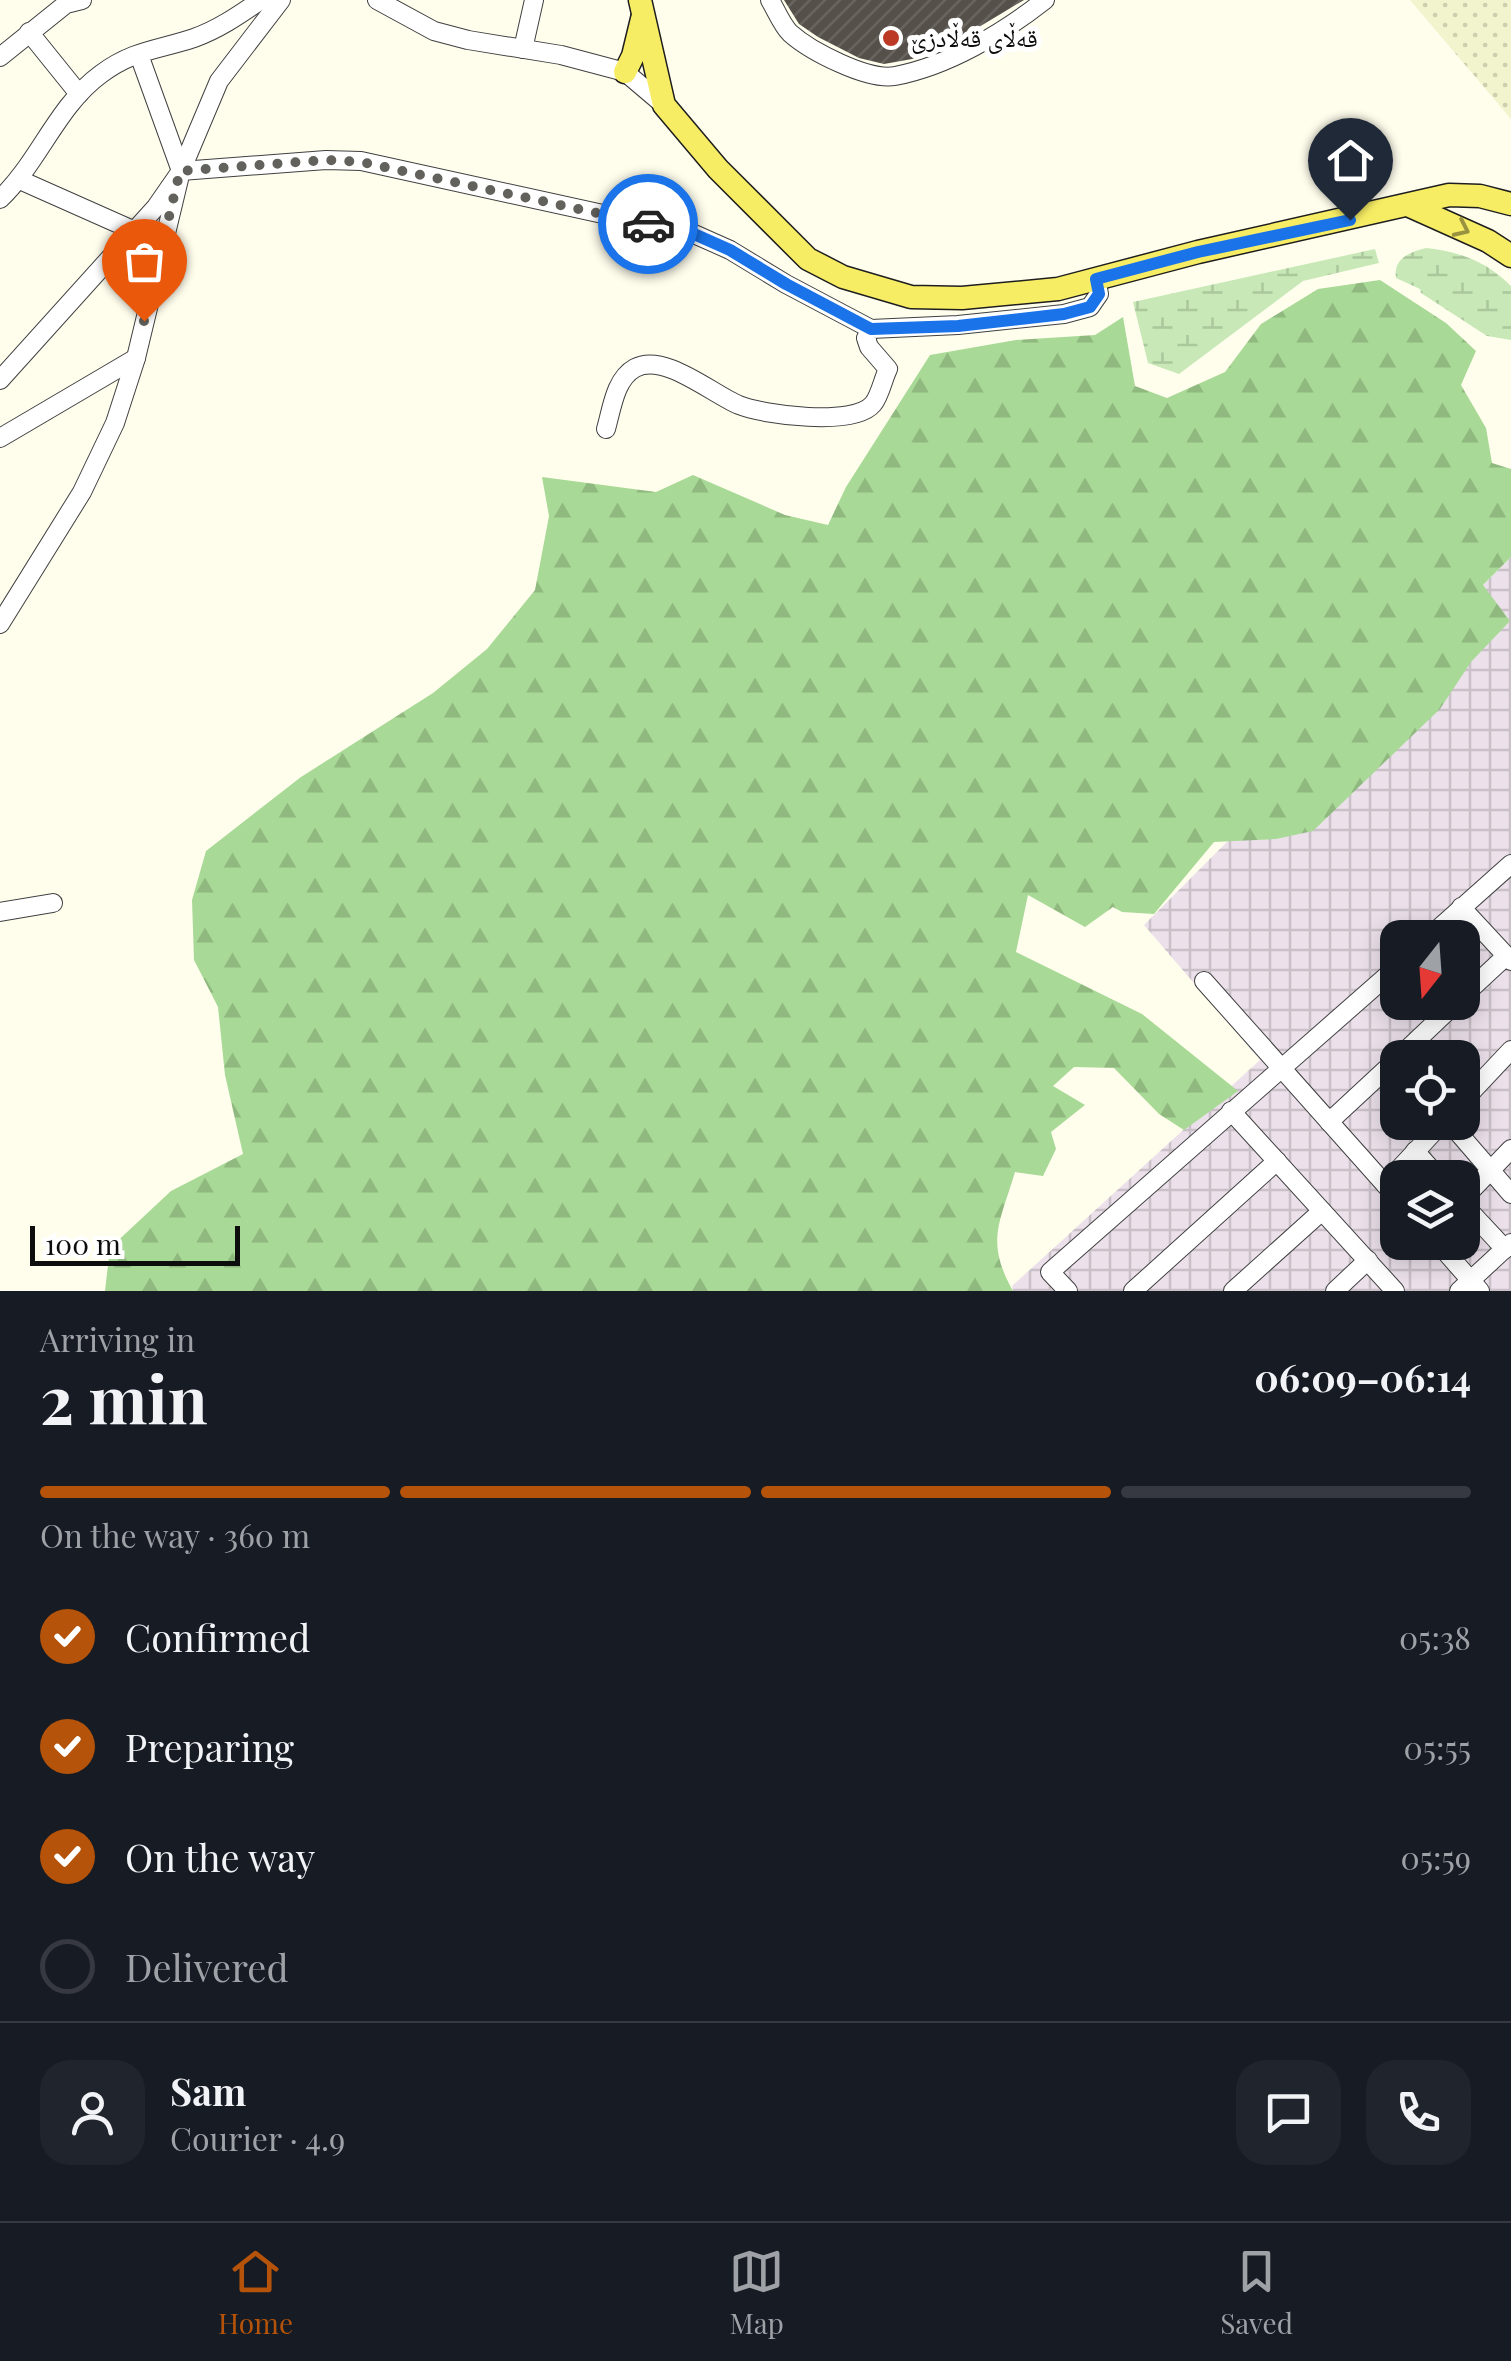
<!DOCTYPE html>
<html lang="en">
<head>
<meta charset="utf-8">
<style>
  :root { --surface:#171b24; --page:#20242c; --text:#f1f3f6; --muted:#9ea1a6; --line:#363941; --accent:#b45309 }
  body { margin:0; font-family:"Playfair Display","Noto Naskh Arabic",serif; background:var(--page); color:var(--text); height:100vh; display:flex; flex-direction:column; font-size:38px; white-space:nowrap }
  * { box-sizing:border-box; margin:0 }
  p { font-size:32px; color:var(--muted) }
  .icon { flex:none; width:55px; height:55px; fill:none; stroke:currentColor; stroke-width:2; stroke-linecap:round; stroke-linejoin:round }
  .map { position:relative; height:1291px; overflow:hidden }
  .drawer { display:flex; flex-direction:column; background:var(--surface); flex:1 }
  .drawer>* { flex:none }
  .needle { width:65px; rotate:197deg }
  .controls { position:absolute; left:1380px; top:920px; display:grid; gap:20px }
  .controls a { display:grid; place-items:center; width:100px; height:100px; border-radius:20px; background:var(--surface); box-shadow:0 5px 25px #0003; font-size:50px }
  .scale { position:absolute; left:30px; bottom:25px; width:210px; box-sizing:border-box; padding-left:10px; border:5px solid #0d0d0d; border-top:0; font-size:28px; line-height:35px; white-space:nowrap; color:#0d0d0d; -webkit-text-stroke:8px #fff; paint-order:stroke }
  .pin { position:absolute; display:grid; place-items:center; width:85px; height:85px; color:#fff; margin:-102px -42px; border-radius:50% 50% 50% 0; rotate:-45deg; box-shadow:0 0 10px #0007 }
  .pin .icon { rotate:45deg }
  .courier { position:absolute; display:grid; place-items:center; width:100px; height:100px; margin:-50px; border:8px solid #1a73e8; border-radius:50%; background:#fff; color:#222; box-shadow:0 2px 12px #0007 }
  .headline em { font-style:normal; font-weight:700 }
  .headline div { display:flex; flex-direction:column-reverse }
  .headline { display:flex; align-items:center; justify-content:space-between; height:170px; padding:0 40px }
  h1 { font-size:65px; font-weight:700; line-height:75px }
  .bar { display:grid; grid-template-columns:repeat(4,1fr); gap:15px 10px; align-content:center; height:120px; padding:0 40px }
  .bar i { height:12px; border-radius:8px; background:var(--line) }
  .bar .active { background:var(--accent) }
  .bar p { grid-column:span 4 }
  .line { display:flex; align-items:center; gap:25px; padding:0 40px; border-top:2px solid var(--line) }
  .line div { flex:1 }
  .round { display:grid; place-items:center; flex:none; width:105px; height:105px; border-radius:30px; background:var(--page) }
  ol { padding:0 40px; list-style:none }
  li { display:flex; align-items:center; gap:30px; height:110px }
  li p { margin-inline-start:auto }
  li .icon { padding:10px; border-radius:50%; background:var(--accent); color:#fff; stroke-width:4 }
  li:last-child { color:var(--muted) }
  li i { width:55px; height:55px; border:5px solid var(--line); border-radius:50% }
  .menu { display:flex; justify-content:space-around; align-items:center; height:140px; border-top:2px solid var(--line); background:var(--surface); font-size:28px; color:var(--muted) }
  .menu a { display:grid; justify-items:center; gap:5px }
  .menu .active { color:var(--accent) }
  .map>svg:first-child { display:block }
  .industrial { fill:url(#industrial-grid); fill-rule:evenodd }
  .farmland { fill:url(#farmland-dots) }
  .forest { fill:url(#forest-firs) }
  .wetland { fill:url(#wetland-marsh) }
  .building { fill:url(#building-hatch) }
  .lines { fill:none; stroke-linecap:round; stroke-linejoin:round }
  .minor-casing { stroke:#404040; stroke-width:20 }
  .major-casing { stroke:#1e1e1e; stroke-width:25 }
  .minor { stroke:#fff; stroke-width:18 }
  .major { stroke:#f7ed64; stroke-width:22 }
  .oneway { stroke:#999341 }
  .done { stroke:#62615b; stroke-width:10; stroke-dasharray:0 18 }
  .route { stroke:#1a73e8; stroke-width:12 }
  .poi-dot { fill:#bc3926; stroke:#fff; stroke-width:4 }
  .labels { text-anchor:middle; stroke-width:10; stroke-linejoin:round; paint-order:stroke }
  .poi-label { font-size:25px; fill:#0d0d0d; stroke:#fff; text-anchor:start }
</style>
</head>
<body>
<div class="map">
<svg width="1511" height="1291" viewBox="0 0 1511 1291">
  <defs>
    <pattern id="industrial-grid" width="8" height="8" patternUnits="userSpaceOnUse" patternTransform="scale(2.5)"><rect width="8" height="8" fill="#ece1eb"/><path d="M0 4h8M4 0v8" fill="none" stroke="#c9c0c8"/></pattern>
    <pattern id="farmland-dots" width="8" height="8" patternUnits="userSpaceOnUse" patternTransform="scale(2.5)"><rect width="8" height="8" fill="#f1f4cd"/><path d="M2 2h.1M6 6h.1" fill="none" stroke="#cdd0af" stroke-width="1.8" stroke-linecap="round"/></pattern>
    <pattern id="forest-firs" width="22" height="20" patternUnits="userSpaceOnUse" patternTransform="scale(2.5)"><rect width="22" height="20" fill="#a9d996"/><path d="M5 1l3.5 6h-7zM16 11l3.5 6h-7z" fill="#90b980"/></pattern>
    <pattern id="wetland-marsh" width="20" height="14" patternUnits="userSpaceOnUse" patternTransform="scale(2.5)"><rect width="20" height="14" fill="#c8e9b7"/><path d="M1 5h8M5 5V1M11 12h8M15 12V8" fill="none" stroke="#abc79c"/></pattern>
    <pattern id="building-hatch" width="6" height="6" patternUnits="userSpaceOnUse" patternTransform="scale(2.5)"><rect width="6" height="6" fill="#555049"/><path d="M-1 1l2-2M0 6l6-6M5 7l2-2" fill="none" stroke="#68645f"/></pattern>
  </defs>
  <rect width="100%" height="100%" fill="#fffeed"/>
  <path class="industrial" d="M1511,557V1291H1013L1012,1286L1260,1060L1144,925ZM1398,938H1462V1002H1398ZM1398,1058H1462V1122H1398ZM1398,1178H1462V1242H1398Z"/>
  <polygon class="farmland" points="1410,0 1511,0 1511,119"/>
  <path class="forest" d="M1380,280L1446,323L1476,351L1461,385L1486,428L1492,463L1511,469V557L1483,585L1510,621L1471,662L1440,709L1313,831L1276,839L1214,842L1154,914L1122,912L1113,907L1085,927L1028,895L1016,952L1142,1014L1238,1091L1184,1130L1159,1114L1114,1068L1074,1067L1053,1086L1085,1105L1051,1132L1056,1149L1043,1176L1015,1172C1000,1223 985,1241 1013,1291H105L110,1248L171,1191L243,1154L225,1075L218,1007L194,960L192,900L206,851L301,777L433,693L487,649L535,590L549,516L542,477L656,492L693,475L785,515L828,525L846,487L930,355L1016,340L1095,335L1123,317L1135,386L1167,398L1225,372L1261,324L1318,289Z"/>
  <g class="wetland">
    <path d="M1426,248C1460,252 1486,261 1511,286V340L1487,336L1421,293L1420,289L1396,278C1393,259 1409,252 1426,248Z"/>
    <polygon points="1375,249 1379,263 1303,281 1179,374 1148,363 1133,302"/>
  </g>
  <polygon class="building" points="784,0 1024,0 949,45 912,59 884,64 859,58 818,37 799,24"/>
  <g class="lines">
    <defs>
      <g id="minor">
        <polyline points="377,0 434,31 468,40 561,55 625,72 664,105"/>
        <path d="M770,0C776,10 782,25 790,33C810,51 868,81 895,76C948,66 1003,33 1045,0"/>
        <polyline points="29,32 79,94"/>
        <polyline points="523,49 534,0"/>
        <polyline points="0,57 66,4 82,0"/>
        <polyline points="181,171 326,160 361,161 694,234 730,250 786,284 871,329"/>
        <polyline points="20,180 137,232"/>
        <path d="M0,199C39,162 57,106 101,74C133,50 158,50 194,38C219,29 239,15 261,0"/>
        <polyline points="0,380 156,207 181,171 219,81 281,0"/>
        <path d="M606,429C612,408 615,379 635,368C664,352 712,394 739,405C764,415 854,427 873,404C880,396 883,379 888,369L869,347L866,338L871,329L958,325L1064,314L1090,307L1099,294L1096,279"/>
        <polyline points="0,438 136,358"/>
        <polyline points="0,624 82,492 115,423 136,358 181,171 142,63"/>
        <polyline points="1461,907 1511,961"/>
        <polyline points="0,912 53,903"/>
        <polyline points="1428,938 1511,864"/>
        <polyline points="1204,981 1398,1199"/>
        <polyline points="1462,997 1506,956"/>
        <polyline points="1398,1058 1457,1002"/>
        <polyline points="1462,1102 1511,1050"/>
        <polyline points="1231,1111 1395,1291"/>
        <polyline points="1329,1122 1398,1058"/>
        <polyline points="1449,1122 1511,1194"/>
        <polyline points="1415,1151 1439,1178"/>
        <polyline points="1385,1184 1443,1122"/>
        <polyline points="1462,1200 1511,1149"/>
        <polyline points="1462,1203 1505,1249"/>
        <polyline points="1437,1242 1480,1291"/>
        <polyline points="1068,1291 1050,1272 1398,966"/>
        <polyline points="1133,1291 1277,1161"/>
        <polyline points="1233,1291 1322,1211"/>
        <polyline points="1335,1291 1368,1260"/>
        <polyline points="1459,1291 1511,1243"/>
      </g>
      <g id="major">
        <polyline points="640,0 664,105 718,169 808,259 843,277 911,297 962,298 1058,289 1198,252 1449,195 1480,196 1511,204"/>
        <polyline points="625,72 633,56 642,19"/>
        <polyline points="1410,206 1488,241 1511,256"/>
      </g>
    </defs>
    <use href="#minor" class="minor-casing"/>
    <use href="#major" class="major-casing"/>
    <use href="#minor" class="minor"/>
    <use href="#major" class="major"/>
  </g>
  <defs><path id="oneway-chevron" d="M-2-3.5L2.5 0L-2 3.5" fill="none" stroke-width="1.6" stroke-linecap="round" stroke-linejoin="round" transform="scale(2.5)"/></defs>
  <use class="oneway" href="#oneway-chevron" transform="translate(1462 229) rotate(25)"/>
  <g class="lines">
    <polyline class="done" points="144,321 180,171 326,160 361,162 648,224"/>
    <polyline class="route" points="648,224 694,234 730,250 786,284 871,329 958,326 1064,314 1090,307 1099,294 1096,279 1198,252 1350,220"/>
  </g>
  <circle class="poi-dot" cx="891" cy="38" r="10"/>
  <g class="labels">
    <g class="poi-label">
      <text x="911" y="47">قەڵای قەڵادزێ</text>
    </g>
  </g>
</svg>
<div class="controls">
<a><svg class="needle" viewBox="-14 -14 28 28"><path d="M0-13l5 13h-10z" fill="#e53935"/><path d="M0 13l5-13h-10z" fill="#9ea1a6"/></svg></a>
<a><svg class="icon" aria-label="locate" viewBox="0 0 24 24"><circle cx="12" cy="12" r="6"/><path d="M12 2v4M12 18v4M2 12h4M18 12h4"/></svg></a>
<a><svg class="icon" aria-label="layers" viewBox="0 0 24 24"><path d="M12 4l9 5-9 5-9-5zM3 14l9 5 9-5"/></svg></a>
</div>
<div class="scale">100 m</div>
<div class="pin" style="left:144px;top:321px;background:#ea580c"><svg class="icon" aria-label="bag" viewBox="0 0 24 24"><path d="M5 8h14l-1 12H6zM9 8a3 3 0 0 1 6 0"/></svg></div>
<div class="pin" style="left:1350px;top:220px;background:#1f2937"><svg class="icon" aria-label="home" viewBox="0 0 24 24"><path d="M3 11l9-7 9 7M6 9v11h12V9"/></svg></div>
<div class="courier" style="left:648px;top:224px"><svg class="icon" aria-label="car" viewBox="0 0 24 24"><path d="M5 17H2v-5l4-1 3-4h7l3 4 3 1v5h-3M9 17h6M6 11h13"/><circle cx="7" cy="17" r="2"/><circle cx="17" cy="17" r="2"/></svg></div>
</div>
<section class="drawer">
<div class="headline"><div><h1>2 min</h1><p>Arriving in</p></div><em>06:09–06:14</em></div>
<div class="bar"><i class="active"></i><i class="active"></i><i class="active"></i><i></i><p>On the way · 360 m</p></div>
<ol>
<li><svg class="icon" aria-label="check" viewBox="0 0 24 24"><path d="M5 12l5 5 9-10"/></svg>Confirmed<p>05:38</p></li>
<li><svg class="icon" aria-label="check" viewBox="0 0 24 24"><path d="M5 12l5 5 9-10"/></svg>Preparing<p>05:55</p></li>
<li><svg class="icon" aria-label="check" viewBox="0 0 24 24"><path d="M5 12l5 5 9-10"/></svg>On the way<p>05:59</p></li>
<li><i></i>Delivered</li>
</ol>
<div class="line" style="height:180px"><a class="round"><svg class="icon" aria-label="person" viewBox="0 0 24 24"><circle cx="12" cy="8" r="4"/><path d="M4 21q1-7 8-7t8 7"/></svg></a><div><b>Sam</b><p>Courier · 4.9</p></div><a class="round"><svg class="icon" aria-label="chat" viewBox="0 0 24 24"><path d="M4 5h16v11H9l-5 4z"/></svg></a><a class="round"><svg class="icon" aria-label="phone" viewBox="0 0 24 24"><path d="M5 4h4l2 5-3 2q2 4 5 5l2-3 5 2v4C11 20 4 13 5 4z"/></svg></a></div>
</section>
<nav class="menu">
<a class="active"><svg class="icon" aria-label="home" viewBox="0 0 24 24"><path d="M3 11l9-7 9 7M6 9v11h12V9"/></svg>Home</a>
<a><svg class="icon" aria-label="map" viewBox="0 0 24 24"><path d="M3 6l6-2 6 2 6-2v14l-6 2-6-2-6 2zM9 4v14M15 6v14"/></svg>Map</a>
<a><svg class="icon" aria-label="saved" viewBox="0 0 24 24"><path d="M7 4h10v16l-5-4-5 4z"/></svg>Saved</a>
</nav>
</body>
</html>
